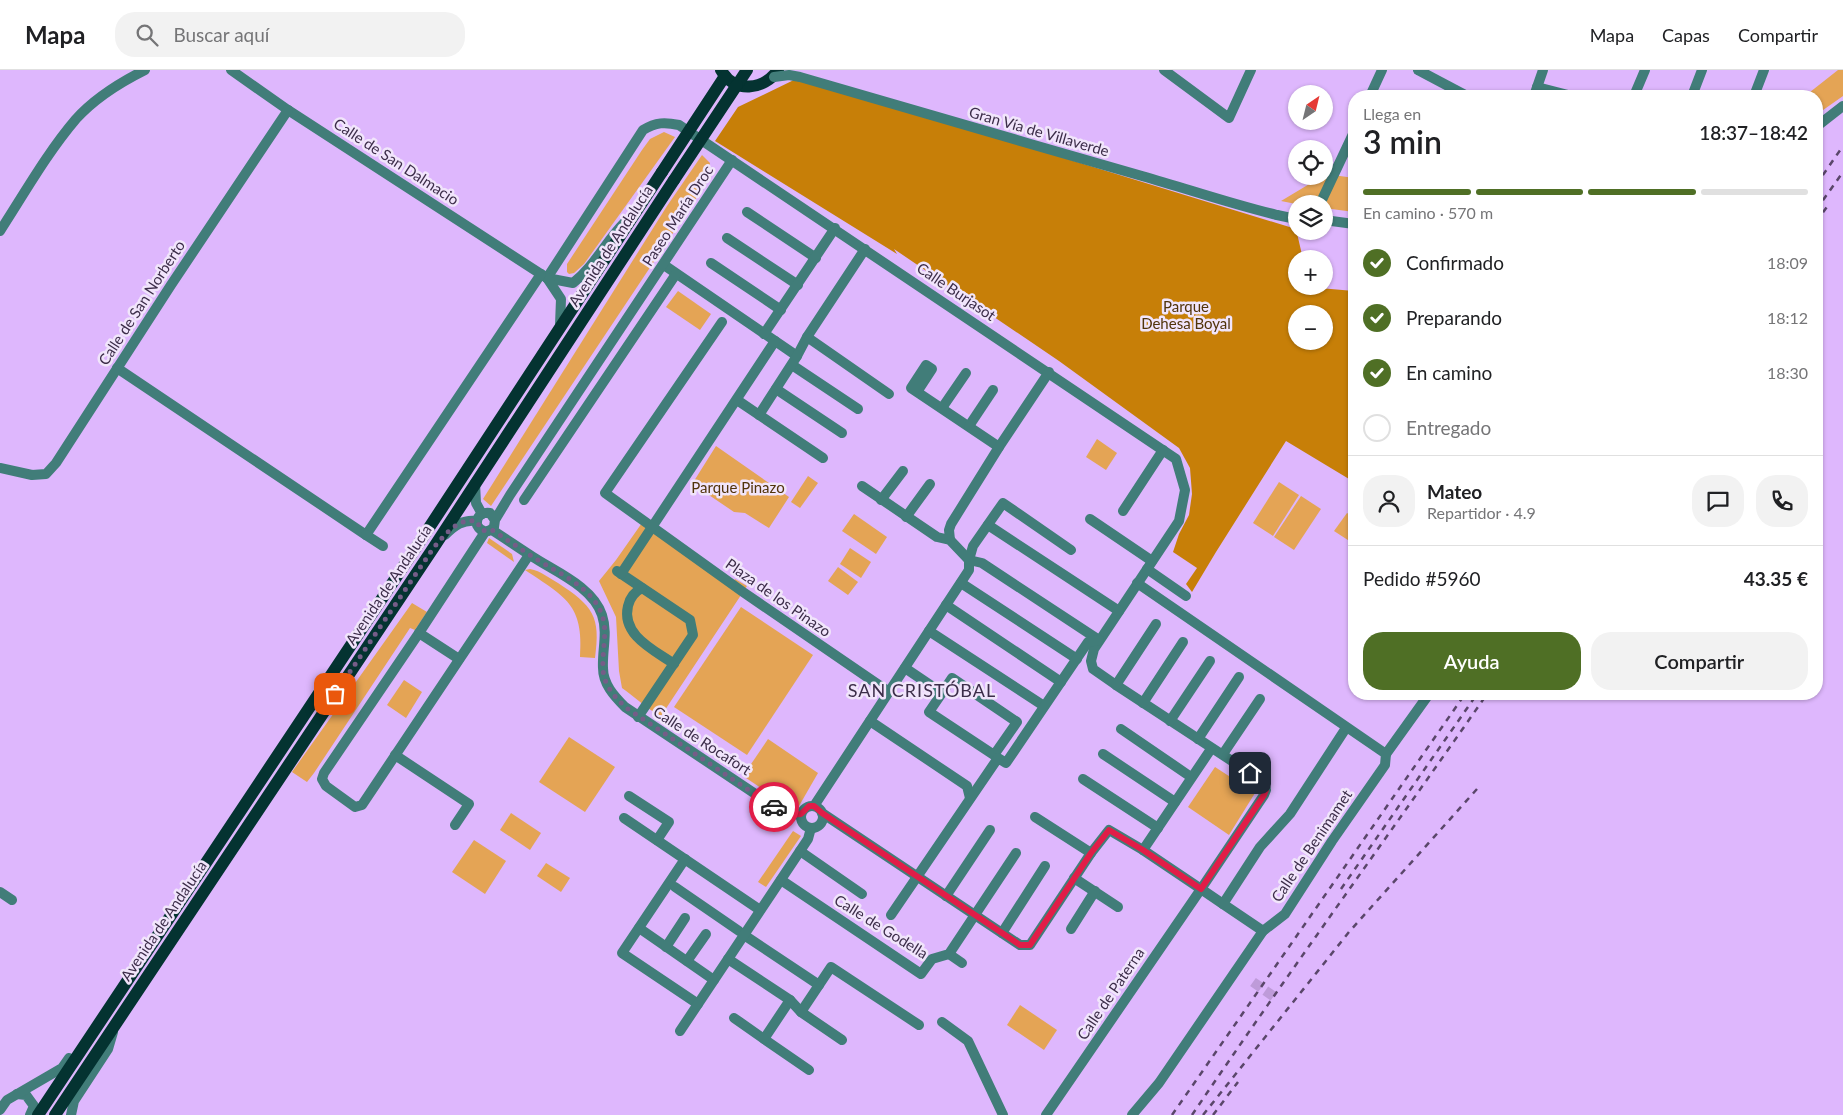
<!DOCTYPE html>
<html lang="es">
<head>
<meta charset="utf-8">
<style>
  :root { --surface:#fff; --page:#f2f2f2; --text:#202124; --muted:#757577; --line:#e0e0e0; --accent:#4f6f25 }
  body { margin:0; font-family:Lato,sans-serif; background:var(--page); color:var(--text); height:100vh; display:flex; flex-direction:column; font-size:19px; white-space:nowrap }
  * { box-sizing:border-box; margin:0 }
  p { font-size:16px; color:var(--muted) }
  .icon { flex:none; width:28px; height:28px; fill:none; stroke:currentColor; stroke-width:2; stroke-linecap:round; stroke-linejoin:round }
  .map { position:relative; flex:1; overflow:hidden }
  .side { position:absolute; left:1348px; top:20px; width:475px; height:610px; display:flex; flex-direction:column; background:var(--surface); border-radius:20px; box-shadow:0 1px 4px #0004 }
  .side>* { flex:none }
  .needle { width:32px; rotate:35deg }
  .controls { position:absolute; left:1288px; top:15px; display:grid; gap:10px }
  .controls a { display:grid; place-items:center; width:45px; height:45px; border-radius:50%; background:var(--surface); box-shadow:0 1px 4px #0004; font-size:25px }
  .pin { position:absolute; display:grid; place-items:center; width:42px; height:42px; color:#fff; margin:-21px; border-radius:10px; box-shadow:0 2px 8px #0006 }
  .courier { position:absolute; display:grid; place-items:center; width:50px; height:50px; margin:-25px; border:4px solid #e11d48; border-radius:50%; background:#fff; color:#222; box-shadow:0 1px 6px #0007 }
  .summary em { font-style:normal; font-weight:600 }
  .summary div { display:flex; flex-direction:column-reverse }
  .summary { display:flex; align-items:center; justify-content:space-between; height:85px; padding:0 15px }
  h1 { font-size:32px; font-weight:600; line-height:38px }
  .bar { display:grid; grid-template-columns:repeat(4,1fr); gap:8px 5px; align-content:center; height:60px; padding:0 15px }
  .bar i { height:6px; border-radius:4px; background:var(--line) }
  .bar .current { background:var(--accent) }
  .bar p { grid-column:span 4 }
  .line { display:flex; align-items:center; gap:12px; padding:0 15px; border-top:1px solid var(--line) }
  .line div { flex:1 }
  .round { display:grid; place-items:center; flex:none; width:52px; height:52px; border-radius:20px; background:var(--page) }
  ol { padding:0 15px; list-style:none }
  li { display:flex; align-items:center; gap:15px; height:55px }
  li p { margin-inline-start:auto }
  li .icon { padding:5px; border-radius:50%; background:var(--accent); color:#fff; stroke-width:4 }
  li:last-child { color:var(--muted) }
  li i { width:28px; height:28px; border:2px solid var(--line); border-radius:50% }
  .primary-button { display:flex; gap:10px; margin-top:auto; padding:10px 15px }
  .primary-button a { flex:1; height:58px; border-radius:20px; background:var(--accent); color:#fff; font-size:20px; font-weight:600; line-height:58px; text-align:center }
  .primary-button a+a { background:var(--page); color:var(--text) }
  header { display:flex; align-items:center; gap:30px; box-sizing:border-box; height:70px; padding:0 25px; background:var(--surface); border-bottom:1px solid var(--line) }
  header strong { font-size:24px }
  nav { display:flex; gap:28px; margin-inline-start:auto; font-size:18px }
  .search { width:350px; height:45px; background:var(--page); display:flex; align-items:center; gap:12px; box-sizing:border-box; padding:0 18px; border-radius:20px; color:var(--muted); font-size:19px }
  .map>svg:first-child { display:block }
  .green { fill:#e4a455 }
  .forest { fill:#c77f08; fill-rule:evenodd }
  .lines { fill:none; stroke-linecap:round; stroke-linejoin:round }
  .minor-tunnel { stroke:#be9bd9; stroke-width:10; stroke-dasharray:10 5; stroke-linecap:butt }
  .minor { stroke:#417d79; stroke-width:10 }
  .major { stroke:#043331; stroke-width:12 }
  .rail { stroke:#5a466a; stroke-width:2.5; stroke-dasharray:6 6; stroke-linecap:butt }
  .minor-bridge { stroke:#417d79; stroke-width:10 }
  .major-bridge { stroke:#043331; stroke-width:12 }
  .done { stroke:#755d88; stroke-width:5; stroke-dasharray:0 9 }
  .route { stroke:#e11d48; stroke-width:6 }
  .labels { text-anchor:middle; stroke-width:5; stroke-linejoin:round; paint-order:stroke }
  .street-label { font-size:15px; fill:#3c2d49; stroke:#f1e5fb }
  .park-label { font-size:15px; fill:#51330a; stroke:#f1e5fb }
  .quarter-label { font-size:18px; letter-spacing:1px; fill:#3c2d49; stroke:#f1e5fb }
</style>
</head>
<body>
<header>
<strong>Mapa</strong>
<div class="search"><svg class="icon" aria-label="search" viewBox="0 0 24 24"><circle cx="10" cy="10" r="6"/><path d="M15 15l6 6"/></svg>Buscar aquí</div>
<nav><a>Mapa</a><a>Capas</a><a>Compartir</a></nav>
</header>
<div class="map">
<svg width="1843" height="1045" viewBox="0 0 1843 1045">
  <rect width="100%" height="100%" fill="#deb7fd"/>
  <g class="green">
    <polygon points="1838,0 1843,0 1843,26 1816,45 1816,26 1805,26"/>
    <polygon points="664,62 675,67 584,194 574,203 569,204 567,202 567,194 642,80 650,69"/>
    <polygon points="702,85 710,93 707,112 491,436 483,429 667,136"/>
    <polygon points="1326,104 1354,108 1354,142 1324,138 1324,134 1296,134 1281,131"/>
    <polygon points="678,221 711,244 700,260 666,237"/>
    <polygon points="1097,369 1117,383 1106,400 1086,387"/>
    <polygon points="716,376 789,427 769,458 745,443 734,442 703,421 694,411"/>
    <polygon points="808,406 818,413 800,438 791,432"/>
    <polygon points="1279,412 1299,425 1273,466 1253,453"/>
    <polygon points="1301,426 1321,439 1294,480 1274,467"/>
    <polygon points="1347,443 1354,447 1354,474 1334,461"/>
    <polygon points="854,444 887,467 876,484 842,461"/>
    <path d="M644,450L732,514L735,509L747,516L661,646C647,639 635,627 622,618L619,601L616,547L599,511L616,490Z"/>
    <polygon points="489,468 512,484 514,492 487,473"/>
    <polygon points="850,478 871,492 861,508 840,494"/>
    <polygon points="838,497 858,512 848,525 828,511"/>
    <path d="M530,499C541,501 549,508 558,513C593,536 601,546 595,588L580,587C584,534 565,527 525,500Z"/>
    <polygon points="412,533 427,542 415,560 410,558 314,703 307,712 292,702"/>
    <polygon points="741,537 813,585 747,685 674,637"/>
    <polygon points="404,610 422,622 406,648 387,635"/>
    <polygon points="569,667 615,697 585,742 539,712"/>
    <polygon points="768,669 818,703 799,736 794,739 788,736 743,706"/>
    <polygon points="1215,697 1255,723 1229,765 1188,737"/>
    <polygon points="511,743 541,763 530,780 500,760"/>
    <polygon points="793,761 801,766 766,817 758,812"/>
    <polygon points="474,770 506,791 485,824 452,802"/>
    <polygon points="546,793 570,808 561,822 537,806"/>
    <polygon points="1020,935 1057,960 1044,980 1007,955"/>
  </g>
  <path class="forest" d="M800,7L1296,159L1303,189H1296V216L1354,221V412L1286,371L1216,482L1192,522L1186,514L1197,498L1173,482L1179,464L1189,445L1192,424L1190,398L1179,378L1059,291L894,179L897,184L715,71L738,37ZM1296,244H1324V271H1296Z"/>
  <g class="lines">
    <polyline class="minor-tunnel" points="1253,912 1276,928"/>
    <g class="minor">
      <path d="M231,0L288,40L547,208L573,213C594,197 606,171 624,153"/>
      <polyline points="1164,0 1229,48 1251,0"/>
      <polyline points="1418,0 1467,26"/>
      <polyline points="1537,17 1572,26"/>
      <polyline points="1370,26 1382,0"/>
      <polyline points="1534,26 1543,0"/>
      <polyline points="1634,26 1645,0"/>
      <polyline points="1692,26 1702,0"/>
      <polyline points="1754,26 1764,0"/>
      <polyline points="1816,57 1843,36"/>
      <polyline points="1320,134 1354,62"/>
      <polyline points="747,142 816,188"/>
      <polyline points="1277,145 1296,149"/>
      <polyline points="1324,150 1354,154"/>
      <path d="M0,161C24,124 47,83 76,49C95,28 121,12 145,0"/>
      <polyline points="727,168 798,215"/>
      <polyline points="711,193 781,240"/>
      <polyline points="664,195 797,286"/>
      <path d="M547,208L643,60C656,52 665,52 679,55L1176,389L1185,420L1179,451L1094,579L1091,591L1093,599L1116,615L1264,712L1266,720L1264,725L1201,819L1223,834"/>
      <polyline points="547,208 561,229 560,255"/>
      <polyline points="722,252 605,423 743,522 889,622"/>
      <polyline points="764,264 835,158"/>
      <polyline points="807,267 889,324"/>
      <polyline points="792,295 858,339"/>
      <polyline points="117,298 366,465 541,204"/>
      <polyline points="776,319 842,363"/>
      <polyline points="917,322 932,299 926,295 911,318 920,324 999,377"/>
      <polyline points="737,330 823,388"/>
      <polyline points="942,338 966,303"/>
      <polyline points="759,345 797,286 807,267 865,179"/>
      <polyline points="969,356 993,320"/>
      <polyline points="0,398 32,405 46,404 56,393 171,215 288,40"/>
      <polyline points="475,413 476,433 482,444"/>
      <polyline points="524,430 676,204"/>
      <polyline points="881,430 903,401"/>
      <polyline points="1123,441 1163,380"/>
      <polyline points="906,447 930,414"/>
      <polyline points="1090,449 1152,491"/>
      <path d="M495,450L490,443C482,442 476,446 477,455C481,463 489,463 494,457L495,450L510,425L732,90"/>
      <polyline points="988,455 1119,541"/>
      <path d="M492,460C506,469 519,478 533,487C556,502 593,517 602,545C608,563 602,580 603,598C603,614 614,626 625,637L787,745L801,744"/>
      <polyline points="485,462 419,563 324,703 322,709 326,716 355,737 362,735 529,485"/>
      <polyline points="366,465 383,476"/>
      <path d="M445,465C454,456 463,449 477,451"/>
      <polyline points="950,470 949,460 951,454 999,377 1049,302"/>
      <polyline points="969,490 982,493 1099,570"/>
      <polyline points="969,490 973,476 1003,433 1071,480"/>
      <polyline points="1147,499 1186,526"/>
      <polyline points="617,501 690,550 693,565 638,647"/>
      <polyline points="621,504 775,271"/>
      <polyline points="961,513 1077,589"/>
      <path d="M642,518C634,522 630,527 628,536C621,565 654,580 674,594"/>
      <polyline points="946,535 1061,612"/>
      <polyline points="929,561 1044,636"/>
      <polyline points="419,563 459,589"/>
      <polyline points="905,598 942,623 952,608 1017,652 994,685 929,642 942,623"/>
      <polyline points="1116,615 1156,554"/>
      <polyline points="1143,633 1183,572"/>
      <polyline points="870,651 967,716 970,728"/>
      <polyline points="1170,651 1210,591"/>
      <polyline points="1121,659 1191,707"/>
      <polyline points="1198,669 1239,607"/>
      <polyline points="1103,684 1175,732"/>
      <polyline points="1223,684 1260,629"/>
      <polyline points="1386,684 1429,624"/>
      <polyline points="395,685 469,734 455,755"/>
      <polyline points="1083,709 1158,758"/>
      <polyline points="629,726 669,752 657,770"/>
      <polyline points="814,736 969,500 969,490 950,470 937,467 862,416"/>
      <circle cx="812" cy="747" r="11"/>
      <polyline points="822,743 1020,875 1030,875 1091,783 1109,760 1143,780 1201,819 1046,1045"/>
      <polyline points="1035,747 1091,783"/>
      <polyline points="624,748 760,840"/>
      <polyline points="1143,780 1211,679"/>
      <polyline points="800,781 862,824"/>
      <polyline points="685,789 622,883 698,934"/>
      <polyline points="1074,808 1118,837"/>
      <polyline points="781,810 921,904 932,889 949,884 1016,783"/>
      <polyline points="675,817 739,861"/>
      <polyline points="0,822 12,830"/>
      <polyline points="946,826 990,760"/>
      <polyline points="891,845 998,688 1006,693 1088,572 1099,570"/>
      <polyline points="639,858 714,910"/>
      <polyline points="1071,859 1095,821"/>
      <polyline points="1263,861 1223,834 1260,777 1290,744 1346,658"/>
      <polyline points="1002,863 1045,796"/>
      <polyline points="744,865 819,915 831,897 919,955"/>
      <polyline points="666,877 685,848"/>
      <polyline points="949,884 962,893"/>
      <polyline points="728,889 790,930 801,942"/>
      <polyline points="687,891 706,864"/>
      <polyline points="819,915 801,942 842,970"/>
      <polyline points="790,930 764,969 809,1000"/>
      <polyline points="734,948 764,969"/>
      <polyline points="942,952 968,971 1003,1045"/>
      <polyline points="680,961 808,769 811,758"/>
      <polyline points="17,1024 26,1025 34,1036 30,1045"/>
      <polyline points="0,1040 7,1030 62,998 69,988"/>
      <polyline points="71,1045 74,1031 108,979 113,962"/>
      <polyline points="1132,1045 1159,1013 1263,861 1285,844 1332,771 1385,695 1386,684 1137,513"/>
    </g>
    <g class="major">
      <path d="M721,0C734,24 764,20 778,0"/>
      <polyline points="737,15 747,0"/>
      <polyline points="38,1045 421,470 662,102"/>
      <polyline points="55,1045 434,477 674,110"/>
    </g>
    <g class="rail">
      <polyline points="1816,115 1843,76"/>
      <polyline points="1816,140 1843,102"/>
      <polyline points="1816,152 1829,134"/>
      <polyline points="1341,819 1477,624"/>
      <polyline points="1172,1045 1465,624"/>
      <path d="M1192,1045C1288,903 1389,765 1487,624"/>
      <polyline points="1203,1045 1349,862 1477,719"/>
      <polyline points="1213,1045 1238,1012"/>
    </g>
    <path class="minor-bridge" d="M774,7L789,5L800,7C914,41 1028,73 1142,106C1188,119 1231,134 1277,145"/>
    <g class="major-bridge">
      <polyline points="662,102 725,6"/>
      <polyline points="674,110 737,15"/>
    </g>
  </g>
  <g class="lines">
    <path class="done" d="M335,624L434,477C446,464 457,448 477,451L481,460L489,461L492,460C506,469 519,478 533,487C556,502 593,517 602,545C608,562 602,580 603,598C603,614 614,626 625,637L774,737"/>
    <polyline class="route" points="774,737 787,745 801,744 809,736 814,736 822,743 1020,875 1030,875 1091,783 1109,760 1143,780 1201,819 1264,725 1266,720 1264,712 1250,703"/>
  </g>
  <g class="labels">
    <g class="street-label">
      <text transform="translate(1039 62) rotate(16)" y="5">Gran Vía de Villaverde</text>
      <text transform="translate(396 92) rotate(33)" y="5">Calle de San Dalmacio</text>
      <text transform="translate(678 146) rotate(-57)" y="5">Paseo María Droc</text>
      <text transform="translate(611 176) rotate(-57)" y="5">Avenida de Andalucía</text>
      <text transform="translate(956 222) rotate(34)" y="5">Calle Burjasot</text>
      <text transform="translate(142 233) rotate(-57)" y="5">Calle de San Norberto</text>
      <text transform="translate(389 515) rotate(-56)" y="5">Avenida de Andalucía</text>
      <text transform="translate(778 528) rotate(35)" y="5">Plaza de los Pinazo</text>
      <text transform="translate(702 671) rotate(33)" y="5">Calle de Rocafort</text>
      <text transform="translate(1312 776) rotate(-56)" y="5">Calle de Benimamet</text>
      <text transform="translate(164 851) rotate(-56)" y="5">Avenida de Andalucía</text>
      <text transform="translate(881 857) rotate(32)" y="5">Calle de Godella</text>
      <text transform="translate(1111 924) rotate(-56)" y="5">Calle de Paterna</text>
    </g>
    <g class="park-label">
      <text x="1186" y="242">Parque<tspan x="1186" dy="17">Dehesa Boyal</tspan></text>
      <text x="738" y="423">Parque Pinazo</text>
    </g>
    <g class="quarter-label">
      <text x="922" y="627">SAN CRISTÓBAL</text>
    </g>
  </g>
</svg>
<div class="controls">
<a><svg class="needle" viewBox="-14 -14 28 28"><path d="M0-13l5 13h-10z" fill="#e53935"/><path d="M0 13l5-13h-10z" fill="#757577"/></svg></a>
<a><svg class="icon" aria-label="locate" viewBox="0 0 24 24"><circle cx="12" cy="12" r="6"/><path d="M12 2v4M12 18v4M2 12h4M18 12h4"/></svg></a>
<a><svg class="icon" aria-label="layers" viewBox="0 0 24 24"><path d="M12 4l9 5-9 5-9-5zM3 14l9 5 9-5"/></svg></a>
<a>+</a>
<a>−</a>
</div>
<div class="pin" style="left:335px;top:624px;background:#ea580c"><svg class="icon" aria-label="bag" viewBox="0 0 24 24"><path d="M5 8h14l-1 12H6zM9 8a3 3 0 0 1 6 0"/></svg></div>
<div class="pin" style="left:1250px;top:703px;background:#1f2937"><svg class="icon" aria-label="home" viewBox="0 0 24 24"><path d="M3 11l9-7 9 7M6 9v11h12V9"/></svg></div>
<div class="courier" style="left:774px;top:737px"><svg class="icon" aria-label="car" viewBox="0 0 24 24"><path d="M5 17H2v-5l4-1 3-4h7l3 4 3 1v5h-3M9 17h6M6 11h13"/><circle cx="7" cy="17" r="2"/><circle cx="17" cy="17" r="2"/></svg></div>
<section class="side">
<div class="summary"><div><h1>3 min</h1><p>Llega en</p></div><em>18:37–18:42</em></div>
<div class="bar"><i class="current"></i><i class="current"></i><i class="current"></i><i></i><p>En camino · 570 m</p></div>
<ol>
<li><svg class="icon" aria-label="check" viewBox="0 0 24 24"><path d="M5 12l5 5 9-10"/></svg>Confirmado<p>18:09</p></li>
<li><svg class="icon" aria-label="check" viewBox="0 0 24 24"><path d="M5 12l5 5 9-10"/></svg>Preparando<p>18:12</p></li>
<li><svg class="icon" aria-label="check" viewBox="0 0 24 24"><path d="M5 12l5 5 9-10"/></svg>En camino<p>18:30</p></li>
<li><i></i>Entregado</li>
</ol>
<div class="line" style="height:90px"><a class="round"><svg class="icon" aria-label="person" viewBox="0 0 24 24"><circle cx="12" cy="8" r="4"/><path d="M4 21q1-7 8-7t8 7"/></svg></a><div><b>Mateo</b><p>Repartidor · 4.9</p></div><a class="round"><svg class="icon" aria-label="chat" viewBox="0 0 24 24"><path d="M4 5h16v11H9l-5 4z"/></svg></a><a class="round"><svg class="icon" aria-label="phone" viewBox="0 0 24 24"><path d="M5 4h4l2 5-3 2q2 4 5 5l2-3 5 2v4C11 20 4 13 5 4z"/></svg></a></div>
<div class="line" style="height:65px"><div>Pedido #5960</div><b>43.35 €</b></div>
<div class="primary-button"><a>Ayuda</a><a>Compartir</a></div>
</section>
</div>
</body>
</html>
